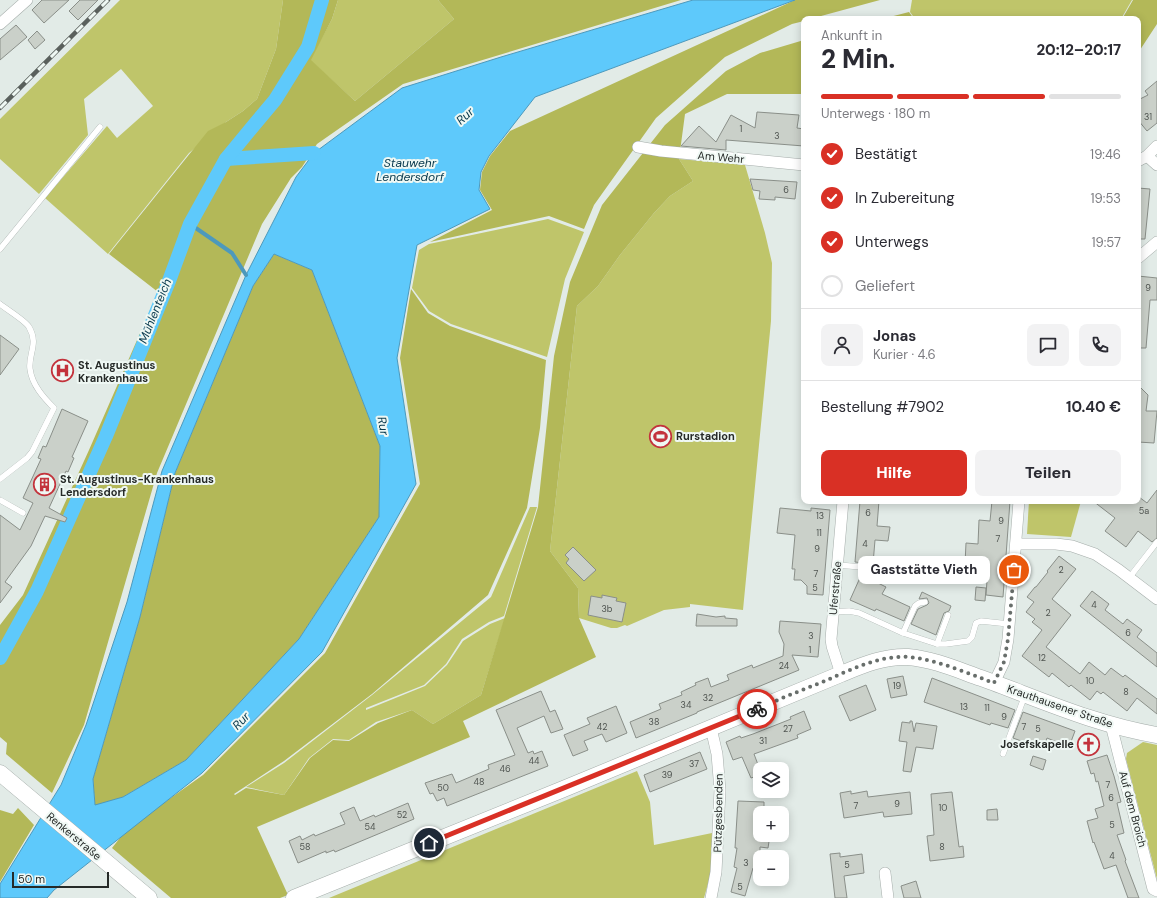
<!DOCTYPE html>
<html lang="de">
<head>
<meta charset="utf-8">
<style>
  :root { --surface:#fff; --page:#f2f2f3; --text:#2b2b33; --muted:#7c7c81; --line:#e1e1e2; --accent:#d93025 }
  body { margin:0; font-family:"DM Sans",sans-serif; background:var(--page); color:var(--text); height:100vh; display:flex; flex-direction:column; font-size:15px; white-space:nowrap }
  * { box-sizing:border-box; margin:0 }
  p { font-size:13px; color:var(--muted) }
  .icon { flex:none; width:22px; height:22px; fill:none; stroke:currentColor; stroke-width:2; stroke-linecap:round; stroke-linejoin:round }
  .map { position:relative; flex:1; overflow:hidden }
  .side { position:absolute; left:801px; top:16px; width:340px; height:488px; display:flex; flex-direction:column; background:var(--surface); border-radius:8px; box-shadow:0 2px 10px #0003 }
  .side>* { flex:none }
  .fabs { position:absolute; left:753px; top:762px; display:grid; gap:8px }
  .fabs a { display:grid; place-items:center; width:36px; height:36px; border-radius:8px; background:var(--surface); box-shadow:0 2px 10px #0003; font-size:20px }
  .scale { position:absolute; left:12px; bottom:10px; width:97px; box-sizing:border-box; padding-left:4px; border:2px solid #262a28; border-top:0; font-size:11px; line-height:14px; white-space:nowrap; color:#262a28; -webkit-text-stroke:3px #eff8f4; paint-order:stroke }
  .pin { position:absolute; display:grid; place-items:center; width:34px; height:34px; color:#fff; margin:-17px; border:2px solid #fff; border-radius:50%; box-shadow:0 1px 4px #0007 }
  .courier { position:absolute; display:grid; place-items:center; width:40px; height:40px; margin:-20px; border:3px solid #d93025; border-radius:50%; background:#fff; color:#222; box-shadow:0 1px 5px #0007 }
  .bubble { position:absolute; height:28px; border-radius:8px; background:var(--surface); box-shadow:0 2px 10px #0003; font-size:13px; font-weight:800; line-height:28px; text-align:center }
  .summary em { font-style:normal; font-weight:800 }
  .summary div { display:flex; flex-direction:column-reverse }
  .summary { display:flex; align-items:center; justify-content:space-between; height:68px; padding:0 20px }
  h1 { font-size:26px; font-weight:800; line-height:30px }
  .bar { display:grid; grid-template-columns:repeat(4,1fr); gap:6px 4px; align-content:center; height:48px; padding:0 20px }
  .bar i { height:5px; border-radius:3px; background:var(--line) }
  .bar .current { background:var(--accent) }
  .bar p { grid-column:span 4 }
  .line { display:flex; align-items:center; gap:10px; padding:0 20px; border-top:1px solid var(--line) }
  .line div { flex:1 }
  .round { display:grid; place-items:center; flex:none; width:42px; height:42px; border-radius:8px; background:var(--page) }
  ol { padding:0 20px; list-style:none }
  li { display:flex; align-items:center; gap:12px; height:44px }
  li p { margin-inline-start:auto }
  li .icon { padding:4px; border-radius:50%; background:var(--accent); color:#fff; stroke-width:4 }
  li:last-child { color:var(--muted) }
  li i { width:22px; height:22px; border:2px solid var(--line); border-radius:50% }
  .primary-button { display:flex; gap:8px; margin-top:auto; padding:8px 20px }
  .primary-button a { flex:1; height:46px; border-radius:8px; background:var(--accent); color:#fff; font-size:16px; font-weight:800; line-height:46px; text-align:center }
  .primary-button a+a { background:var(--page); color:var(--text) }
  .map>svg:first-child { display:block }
  .green { fill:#bfc56a }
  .forest { fill:#b3b858 }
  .water { fill:#5ec9fb; stroke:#4d99bc; fill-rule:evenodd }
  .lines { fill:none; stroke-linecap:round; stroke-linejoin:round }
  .stream { stroke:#4d99bc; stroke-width:4 }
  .canal { stroke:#5ec9fb; stroke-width:14 }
  .building { fill:#cad0c9; stroke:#8a8f89 }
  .lane-casing { stroke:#a5adaa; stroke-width:6 }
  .street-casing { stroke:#a5adaa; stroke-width:12 }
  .secondary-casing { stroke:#a5adaa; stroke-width:17 }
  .lane { stroke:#fff; stroke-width:5.5 }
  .street { stroke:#fff; stroke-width:11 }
  .secondary { stroke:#fff; stroke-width:16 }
  .rail-casing { stroke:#5a605d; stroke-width:4.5 }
  .rail { stroke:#eff8f4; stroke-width:3; stroke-dasharray:9; stroke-linecap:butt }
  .done { stroke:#686e6b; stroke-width:4; stroke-dasharray:0 7.2 }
  .route { stroke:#d93025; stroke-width:5 }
  .labels { text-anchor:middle; stroke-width:4; stroke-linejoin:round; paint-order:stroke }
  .number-label { font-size:9px; fill:#4f5450 }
  .street-label { font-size:11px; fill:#262a28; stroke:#eff8f4 }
  .poi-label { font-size:11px; font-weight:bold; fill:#262a28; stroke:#eff8f4; text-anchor:start }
  .water-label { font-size:12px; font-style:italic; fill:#07384c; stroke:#eff8f4 }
</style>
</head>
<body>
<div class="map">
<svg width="1157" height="898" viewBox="0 0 1157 898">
  <rect width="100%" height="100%" fill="#e2ebe7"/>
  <g class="green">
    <polygon points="120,0 283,0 276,49 257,99 243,111 226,122 189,153 108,254 45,198 107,126 117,138 153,106 121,69 84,99 88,135 39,194 0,159 0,119"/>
    <polygon points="338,0 438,0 454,19 355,101 310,60 332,19"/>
    <polygon points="912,0 1132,0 1121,19 915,19 910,12"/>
    <polygon points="679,159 745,165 765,233 772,263 771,321 743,610 690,604 690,607 664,610 627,626 625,625 617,628 611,628 579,618 578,588 550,551 577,306 598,286 620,255 654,213 670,196 693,181"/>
    <polygon points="548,219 584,232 565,279 547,357 451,324 429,311 412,288 419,250 429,244"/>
    <polygon points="1029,501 1081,501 1071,537 1027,534"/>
    <polygon points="530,507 537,507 504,616 489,622 462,639 446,664 424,685 366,708 366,710 425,686 447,665 463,641 490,624 505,618 481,695 433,724 412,710 376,722 349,740 333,739 309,758 284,795 246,787 284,763 372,695 491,597"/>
    <polygon points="1143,742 1157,745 1157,879 1126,759 1127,753"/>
    <polygon points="637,771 650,802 654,845 712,833 711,873 704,898 329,898"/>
  </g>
  <g class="forest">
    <polygon points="283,0 338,0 332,19 311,60 355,101 454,19 438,0 681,0 403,84 317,144 302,167 291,178 262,224 157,473 84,725 52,793 6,754 7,743 0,737 0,625 23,595 89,450 158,292 109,254 208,131 226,122 243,111 257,99 276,49"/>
    <polygon points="795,0 880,0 810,19 804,19 804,21 792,24 725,57 656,118 594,205 584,229 549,216 430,242 492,210 480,190 482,172 490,156 510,131"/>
    <polygon points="1133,0 1157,0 1157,24 1138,53 1138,19 1122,19"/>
    <polygon points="909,12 914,19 882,19"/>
    <polygon points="804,40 804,94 727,94 685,114 679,159 693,181 670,196 654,213 620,255 598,286 577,306 550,551 578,588 579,618 596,657 463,721 470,737 257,827 288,895 280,898 171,898 112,848 127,829 203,775 325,653 420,484 400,358 411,289 428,313 450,326 546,360 540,428 527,508 488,595 372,694 284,761 234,794 235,795 246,788 284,795 310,758 333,740 349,741 378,723 412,710 433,724 481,695 538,507 554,356 570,282 602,205 665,125 726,71 760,53"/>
    <polygon points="274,254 312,270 380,446 379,517 299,639 186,760 123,797 95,806 93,779 140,617 175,473 253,286"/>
    <polygon points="18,808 34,825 0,882 0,810 13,814"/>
  </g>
  <path class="water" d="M693,0H795L535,97L489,156L481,172L479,190L490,209L417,245L397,358L416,484L322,652L202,773L54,890L47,898H0V884L61,785L86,725L127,602L162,471L246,275L296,177L314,153L402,88L501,57ZM274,254L312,270L380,446L379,517L299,639L186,760L123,797L95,805L93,779L140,617L175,473L253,286Z"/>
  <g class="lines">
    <polyline class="stream" points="190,224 232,253 246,275"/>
    <g class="canal">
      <polyline points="226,159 314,153"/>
      <polyline points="0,658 37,591 106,436 169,281 190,224 226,159 254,125 275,100 308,47 322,0"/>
    </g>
  </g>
  <g class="building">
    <polygon points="42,0 69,0 44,23 32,10"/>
    <polygon points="80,0 98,0 78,20 69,11"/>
    <polygon points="16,25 27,37 0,60 0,39"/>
    <polygon points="37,31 45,40 35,49 28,40"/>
    <polygon points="1157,81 1157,123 1147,131 1138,120 1138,100 1148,95 1145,91"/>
    <polygon points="757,112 799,115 797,128 804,129 804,146 726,140 726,150 681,146 699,126 716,142 731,115 755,128"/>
    <polygon points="750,179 797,182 795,199 775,197 775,200 759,199 760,191 753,190"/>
    <polygon points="1138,188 1150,189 1145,239 1138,239"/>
    <polygon points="1138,276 1157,278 1157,300 1150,300 1146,348 1138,348"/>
    <polygon points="0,335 19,349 0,375"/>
    <polygon points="1138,385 1148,395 1146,411 1157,411 1154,443 1138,442"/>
    <polygon points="62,409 88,421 72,457 74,458 68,472 66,471 49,508 67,518 65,522 45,516 31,546 5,582 12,587 0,603 0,515 20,530 33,503 23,498 41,459 38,458 43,446 46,447"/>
    <polygon points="1157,490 1157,538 1152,542 1138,531 1126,547 1105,531 1115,518 1093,501 1138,501 1139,497 1147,503"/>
    <polygon points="860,501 879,501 877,526 890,527 888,541 875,540 873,564 855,562"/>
    <polygon points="992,501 1010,501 1003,597 986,595 988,566 965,564 966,543 978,544 979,520 990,521"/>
    <polygon points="780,508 811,511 811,508 830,510 823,595 807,594 807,586 801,580 794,580 795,569 792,569 795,535 777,533"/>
    <polygon points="573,547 596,570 584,581 566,563 569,559 565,555"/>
    <polygon points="1059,556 1076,569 1052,599 1071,615 1046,647 1080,674 1089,662 1105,675 1111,668 1123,677 1125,675 1157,699 1157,714 1137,698 1127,711 1103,692 1101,694 1097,691 1090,700 1071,685 1069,687 1052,673 1049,677 1022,656 1042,630 1032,622 1035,619 1026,612 1034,602 1027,597 1035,587 1036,587 1048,572 1047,571"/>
    <polygon points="863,571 872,572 872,580 886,587 882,594 910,607 904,621 876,609 875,611 850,600"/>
    <polygon points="976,587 986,588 985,601 975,600"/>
    <polygon points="1092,591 1109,604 1105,610 1123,624 1127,619 1142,630 1137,637 1157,653 1157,667 1080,606"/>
    <polygon points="922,592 951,606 949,611 944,613 936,635 911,624 918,609 927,605 929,603 927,598 919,599"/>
    <polygon points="602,595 617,598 616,601 626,603 622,622 588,615 591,596 602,598"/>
    <polygon points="697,614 716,617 725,616 725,618 737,619 737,626 696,626"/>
    <polygon points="780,621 821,624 818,657 792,655 799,670 697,712 697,713 636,738 630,722 661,709 659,704 682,695 681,692 696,685 695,683 708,678 711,687 729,680 727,675 752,665 753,668 783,656 784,644 779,632"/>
    <polygon points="903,676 907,695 891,698 887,679"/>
    <polygon points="932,678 1015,710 1008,728 991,723 990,725 924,702"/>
    <polygon points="866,685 876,710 850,721 839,696"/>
    <polygon points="541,691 550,712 555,710 563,729 551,733 544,716 517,728 528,753 533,751 534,754 542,751 548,766 447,806 444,798 437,801 433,793 430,794 425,783 452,774 456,783 489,769 488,765 515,755 496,710"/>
    <polygon points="616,706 627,733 606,742 602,734 584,741 588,750 573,756 564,735 590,724 587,718"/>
    <polygon points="804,711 811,729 797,735 798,738 754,754 760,770 760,775 751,778 742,757 733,760 726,742 740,736 741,738 753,734 791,719 790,717"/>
    <polygon points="1023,712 1075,731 1069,747 1047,738 1043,749 1013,738"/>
    <polygon points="910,721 912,721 914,732 916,723 937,726 933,749 916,747 911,772 903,771 907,742 899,741 902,722 910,723"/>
    <polygon points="700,752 707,769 650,792 644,775"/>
    <polygon points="1107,755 1114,776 1121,802 1117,803 1124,833 1117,835 1126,860 1125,861 1139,898 1128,898 1116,865 1104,869 1094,842 1093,843 1087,821 1098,818 1095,809 1104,806 1098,781 1096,782 1094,773 1091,774 1087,761"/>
    <polygon points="1033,756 1046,760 1043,770 1030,765"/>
    <polygon points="851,791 851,794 867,791 868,797 910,792 912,814 884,817 883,812 844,818 840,793"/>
    <polygon points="952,792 959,847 963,846 964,857 930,861 927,836 934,835 931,794"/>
    <polygon points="738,801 764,802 764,813 760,813 760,835 770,835 768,848 760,847 760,870 753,868 745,896 731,892 737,868 734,867 737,848 735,848"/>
    <polygon points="408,803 414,819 335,852 334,850 326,853 326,851 298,863 289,841 300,836 302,840 314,834 315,836 345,824 340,813 354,807 360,821 374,815 375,817"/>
    <polygon points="997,809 998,820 987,820 987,810"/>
    <polygon points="840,853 840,857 862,854 864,873 844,876 847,898 835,898 830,854"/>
    <polygon points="916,881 921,898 904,898 901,886"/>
  </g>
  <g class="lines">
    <defs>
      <g id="lane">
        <polyline points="0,249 100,127"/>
        <path d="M0,304C6,309 26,321 29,327C39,344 28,354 30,369C32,385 44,398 54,408L32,452L27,458L0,479"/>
        <polyline points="0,500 23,513"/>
        <polyline points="837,565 875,568"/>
        <polyline points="1129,578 1157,542"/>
        <polyline points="834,612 849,611 859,613 903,633 937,644 946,644 968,641 972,637 976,623 981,621 1009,624"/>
        <polyline points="903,633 915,606 919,603 925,602"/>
        <polyline points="937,644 948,615"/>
        <polyline points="1003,754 1025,695"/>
      </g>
      <g id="street">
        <polyline points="0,24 27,0"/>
        <polyline points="638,147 661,151 804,165"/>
        <polyline points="1147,156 1157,165"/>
        <polyline points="1138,161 1147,156 1157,146"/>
        <polyline points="1138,258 1157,242"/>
        <polyline points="1016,544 1056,544 1072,546 1095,554 1119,570 1157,599"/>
        <polyline points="841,674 832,646 831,639 843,501"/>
        <polyline points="994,683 1004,662 1008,639 1019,501"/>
        <polyline points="1111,725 1153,889 1157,891"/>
        <polyline points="885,873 888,898"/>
        <polyline points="711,898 716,872 720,790 717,754 711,728"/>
      </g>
      <g id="secondary">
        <polyline points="0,773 149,898"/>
        <path d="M294,898L561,790L841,674C863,665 884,656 908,657C933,659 958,670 981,678C1039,699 1096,725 1157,735"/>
      </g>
    </defs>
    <use href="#lane" class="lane-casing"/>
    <use href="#street" class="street-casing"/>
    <use href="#secondary" class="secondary-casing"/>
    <use href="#lane" class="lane"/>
    <use href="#street" class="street"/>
    <use href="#secondary" class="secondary"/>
    <defs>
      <polyline id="rail" points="0,108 108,0"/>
    </defs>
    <use href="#rail" class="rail-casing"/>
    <use href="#rail" class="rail"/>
  </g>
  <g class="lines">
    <path class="done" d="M757,709C779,699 802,690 825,681C852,669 880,655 909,657C938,660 967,673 994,683L1004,662L1008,639L1014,570"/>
    <polyline class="route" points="429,843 757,709"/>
  </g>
  <defs>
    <symbol id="hospital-ring" viewBox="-11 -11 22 22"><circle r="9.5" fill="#eff8f4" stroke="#c3333c" stroke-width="1.5"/><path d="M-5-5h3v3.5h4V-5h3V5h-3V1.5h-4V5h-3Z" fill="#c3333c"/></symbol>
    <symbol id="stadium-ring" viewBox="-11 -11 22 22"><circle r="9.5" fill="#eff8f4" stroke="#c3333c" stroke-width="1.5"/><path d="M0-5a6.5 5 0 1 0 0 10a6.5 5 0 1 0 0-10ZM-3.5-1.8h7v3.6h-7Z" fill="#c3333c"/></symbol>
    <symbol id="building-ring" viewBox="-11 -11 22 22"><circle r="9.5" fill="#eff8f4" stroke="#c3333c" stroke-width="1.5"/><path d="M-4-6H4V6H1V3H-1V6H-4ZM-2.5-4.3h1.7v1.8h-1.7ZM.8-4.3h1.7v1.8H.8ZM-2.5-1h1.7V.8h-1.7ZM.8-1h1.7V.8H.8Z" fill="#c3333c"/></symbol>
    <symbol id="church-ring" viewBox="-11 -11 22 22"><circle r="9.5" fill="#eff8f4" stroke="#c3333c" stroke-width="1.5"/><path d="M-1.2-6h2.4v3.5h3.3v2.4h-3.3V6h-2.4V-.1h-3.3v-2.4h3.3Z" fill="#c3333c"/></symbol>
  </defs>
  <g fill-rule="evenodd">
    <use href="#hospital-ring" x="50" y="358" width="25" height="25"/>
    <use href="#stadium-ring" x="648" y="424" width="25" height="25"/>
    <use href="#building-ring" x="32" y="472" width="25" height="25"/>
    <use href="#church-ring" x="1076" y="732" width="25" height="25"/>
  </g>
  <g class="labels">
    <g class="number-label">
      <text x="1148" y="120">31</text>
      <text x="741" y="132">1</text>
      <text x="777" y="139">3</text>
      <text x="786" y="193">6</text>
      <text x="1148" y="291">9</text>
      <text x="1144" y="514">5a</text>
      <text x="868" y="516">6</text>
      <text x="820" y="519">13</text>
      <text x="1001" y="524">9</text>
      <text x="819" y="536">11</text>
      <text x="998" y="542">7</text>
      <text x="865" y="547">4</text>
      <text x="817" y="552">9</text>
      <text x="1061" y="573">2</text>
      <text x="816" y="577">7</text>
      <text x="815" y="591">5</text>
      <text x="1094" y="608">4</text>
      <text x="607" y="612">3b</text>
      <text x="1048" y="616">2</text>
      <text x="1128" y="636">6</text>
      <text x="811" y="639">3</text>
      <text x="810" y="653">1</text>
      <text x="1042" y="661">12</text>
      <text x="784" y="669">24</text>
      <text x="1090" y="684">10</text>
      <text x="897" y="689">19</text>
      <text x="1126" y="695">8</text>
      <text x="708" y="701">32</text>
      <text x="686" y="708">34</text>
      <text x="964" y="710">13</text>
      <text x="987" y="711">11</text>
      <text x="1004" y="720">9</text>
      <text x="654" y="725">38</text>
      <text x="602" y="730">42</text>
      <text x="1024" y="730">7</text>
      <text x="788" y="732">27</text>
      <text x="1038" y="732">5</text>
      <text x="763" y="744">31</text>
      <text x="534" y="764">44</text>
      <text x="694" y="767">37</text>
      <text x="505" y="772">46</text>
      <text x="667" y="778">39</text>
      <text x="479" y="785">48</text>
      <text x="1108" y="788">7</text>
      <text x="443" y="791">50</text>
      <text x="1111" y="801">6</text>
      <text x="897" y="807">9</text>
      <text x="856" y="809">7</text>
      <text x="943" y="811">10</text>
      <text x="402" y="818">52</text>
      <text x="1112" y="828">5</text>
      <text x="370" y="830">54</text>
      <text x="305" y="850">58</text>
      <text x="942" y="850">8</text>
      <text x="1112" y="859">4</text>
      <text x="746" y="866">3</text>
      <text x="847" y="868">5</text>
      <text x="740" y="890">5</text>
    </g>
    <g class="street-label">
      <text transform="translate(721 157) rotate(5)" y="4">Am Wehr</text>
      <text transform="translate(835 588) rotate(-85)" y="4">Uferstraße</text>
      <text transform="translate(1060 706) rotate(19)" y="4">Krauthausener Straße</text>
      <text transform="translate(1133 809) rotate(75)" y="4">Auf dem Broich</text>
      <text transform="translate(718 813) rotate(-89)" y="4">Pützgesbenden</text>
      <text transform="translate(74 836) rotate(40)" y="4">Renkerstraße</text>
    </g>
    <g class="poi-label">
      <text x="78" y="369">St. Augustinus<tspan x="78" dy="13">Krankenhaus</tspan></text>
      <text x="676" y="440">Rurstadion</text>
      <text x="60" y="483">St. Augustinus-Krankenhaus<tspan x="60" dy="13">Lendersdorf</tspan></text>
      <text x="1074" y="748" text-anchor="end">Josefskapelle</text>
    </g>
    <g class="water-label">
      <text transform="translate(465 116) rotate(-42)" y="4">Rur</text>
      <text x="410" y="167">Stauwehr<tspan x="410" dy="14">Lendersdorf</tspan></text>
      <text transform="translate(155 311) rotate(-68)" y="4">Mühlenteich</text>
      <text transform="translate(383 426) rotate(80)" y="4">Rur</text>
      <text transform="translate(241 721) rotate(-46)" y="4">Rur</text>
    </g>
  </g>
</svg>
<div class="fabs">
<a><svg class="icon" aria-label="layers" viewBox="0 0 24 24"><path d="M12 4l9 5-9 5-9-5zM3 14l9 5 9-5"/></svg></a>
<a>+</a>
<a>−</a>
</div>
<div class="scale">50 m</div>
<div class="pin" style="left:1014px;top:570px;background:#ea580c"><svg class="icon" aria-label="bag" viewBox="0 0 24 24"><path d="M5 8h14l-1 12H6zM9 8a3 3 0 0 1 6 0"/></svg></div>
<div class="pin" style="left:429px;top:843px;background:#1f2937"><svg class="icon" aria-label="home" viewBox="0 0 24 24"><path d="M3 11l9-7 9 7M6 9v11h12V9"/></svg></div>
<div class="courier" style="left:757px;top:709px"><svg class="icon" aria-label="bike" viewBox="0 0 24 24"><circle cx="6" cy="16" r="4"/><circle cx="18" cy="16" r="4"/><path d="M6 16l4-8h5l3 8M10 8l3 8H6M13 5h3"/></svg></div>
<div class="bubble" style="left:858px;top:556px;width:132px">Gaststätte Vieth</div>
<section class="side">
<div class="summary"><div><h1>2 Min.</h1><p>Ankunft in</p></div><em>20:12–20:17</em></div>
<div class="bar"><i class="current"></i><i class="current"></i><i class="current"></i><i></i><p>Unterwegs · 180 m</p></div>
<ol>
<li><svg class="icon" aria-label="check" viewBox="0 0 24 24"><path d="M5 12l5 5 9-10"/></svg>Bestätigt<p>19:46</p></li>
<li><svg class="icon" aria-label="check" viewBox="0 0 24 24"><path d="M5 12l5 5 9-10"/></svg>In Zubereitung<p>19:53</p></li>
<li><svg class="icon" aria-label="check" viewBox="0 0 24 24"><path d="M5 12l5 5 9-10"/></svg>Unterwegs<p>19:57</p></li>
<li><i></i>Geliefert</li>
</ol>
<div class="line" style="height:72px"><a class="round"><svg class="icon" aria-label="person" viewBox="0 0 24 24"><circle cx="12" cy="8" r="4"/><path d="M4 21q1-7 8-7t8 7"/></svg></a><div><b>Jonas</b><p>Kurier · 4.6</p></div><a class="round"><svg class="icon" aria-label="chat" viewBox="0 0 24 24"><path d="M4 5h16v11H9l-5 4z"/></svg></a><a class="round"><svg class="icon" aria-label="phone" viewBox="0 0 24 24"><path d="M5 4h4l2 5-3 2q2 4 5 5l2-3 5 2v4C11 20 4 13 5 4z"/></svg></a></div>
<div class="line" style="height:52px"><div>Bestellung #7902</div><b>10.40 €</b></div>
<div class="primary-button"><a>Hilfe</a><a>Teilen</a></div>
</section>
</div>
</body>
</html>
